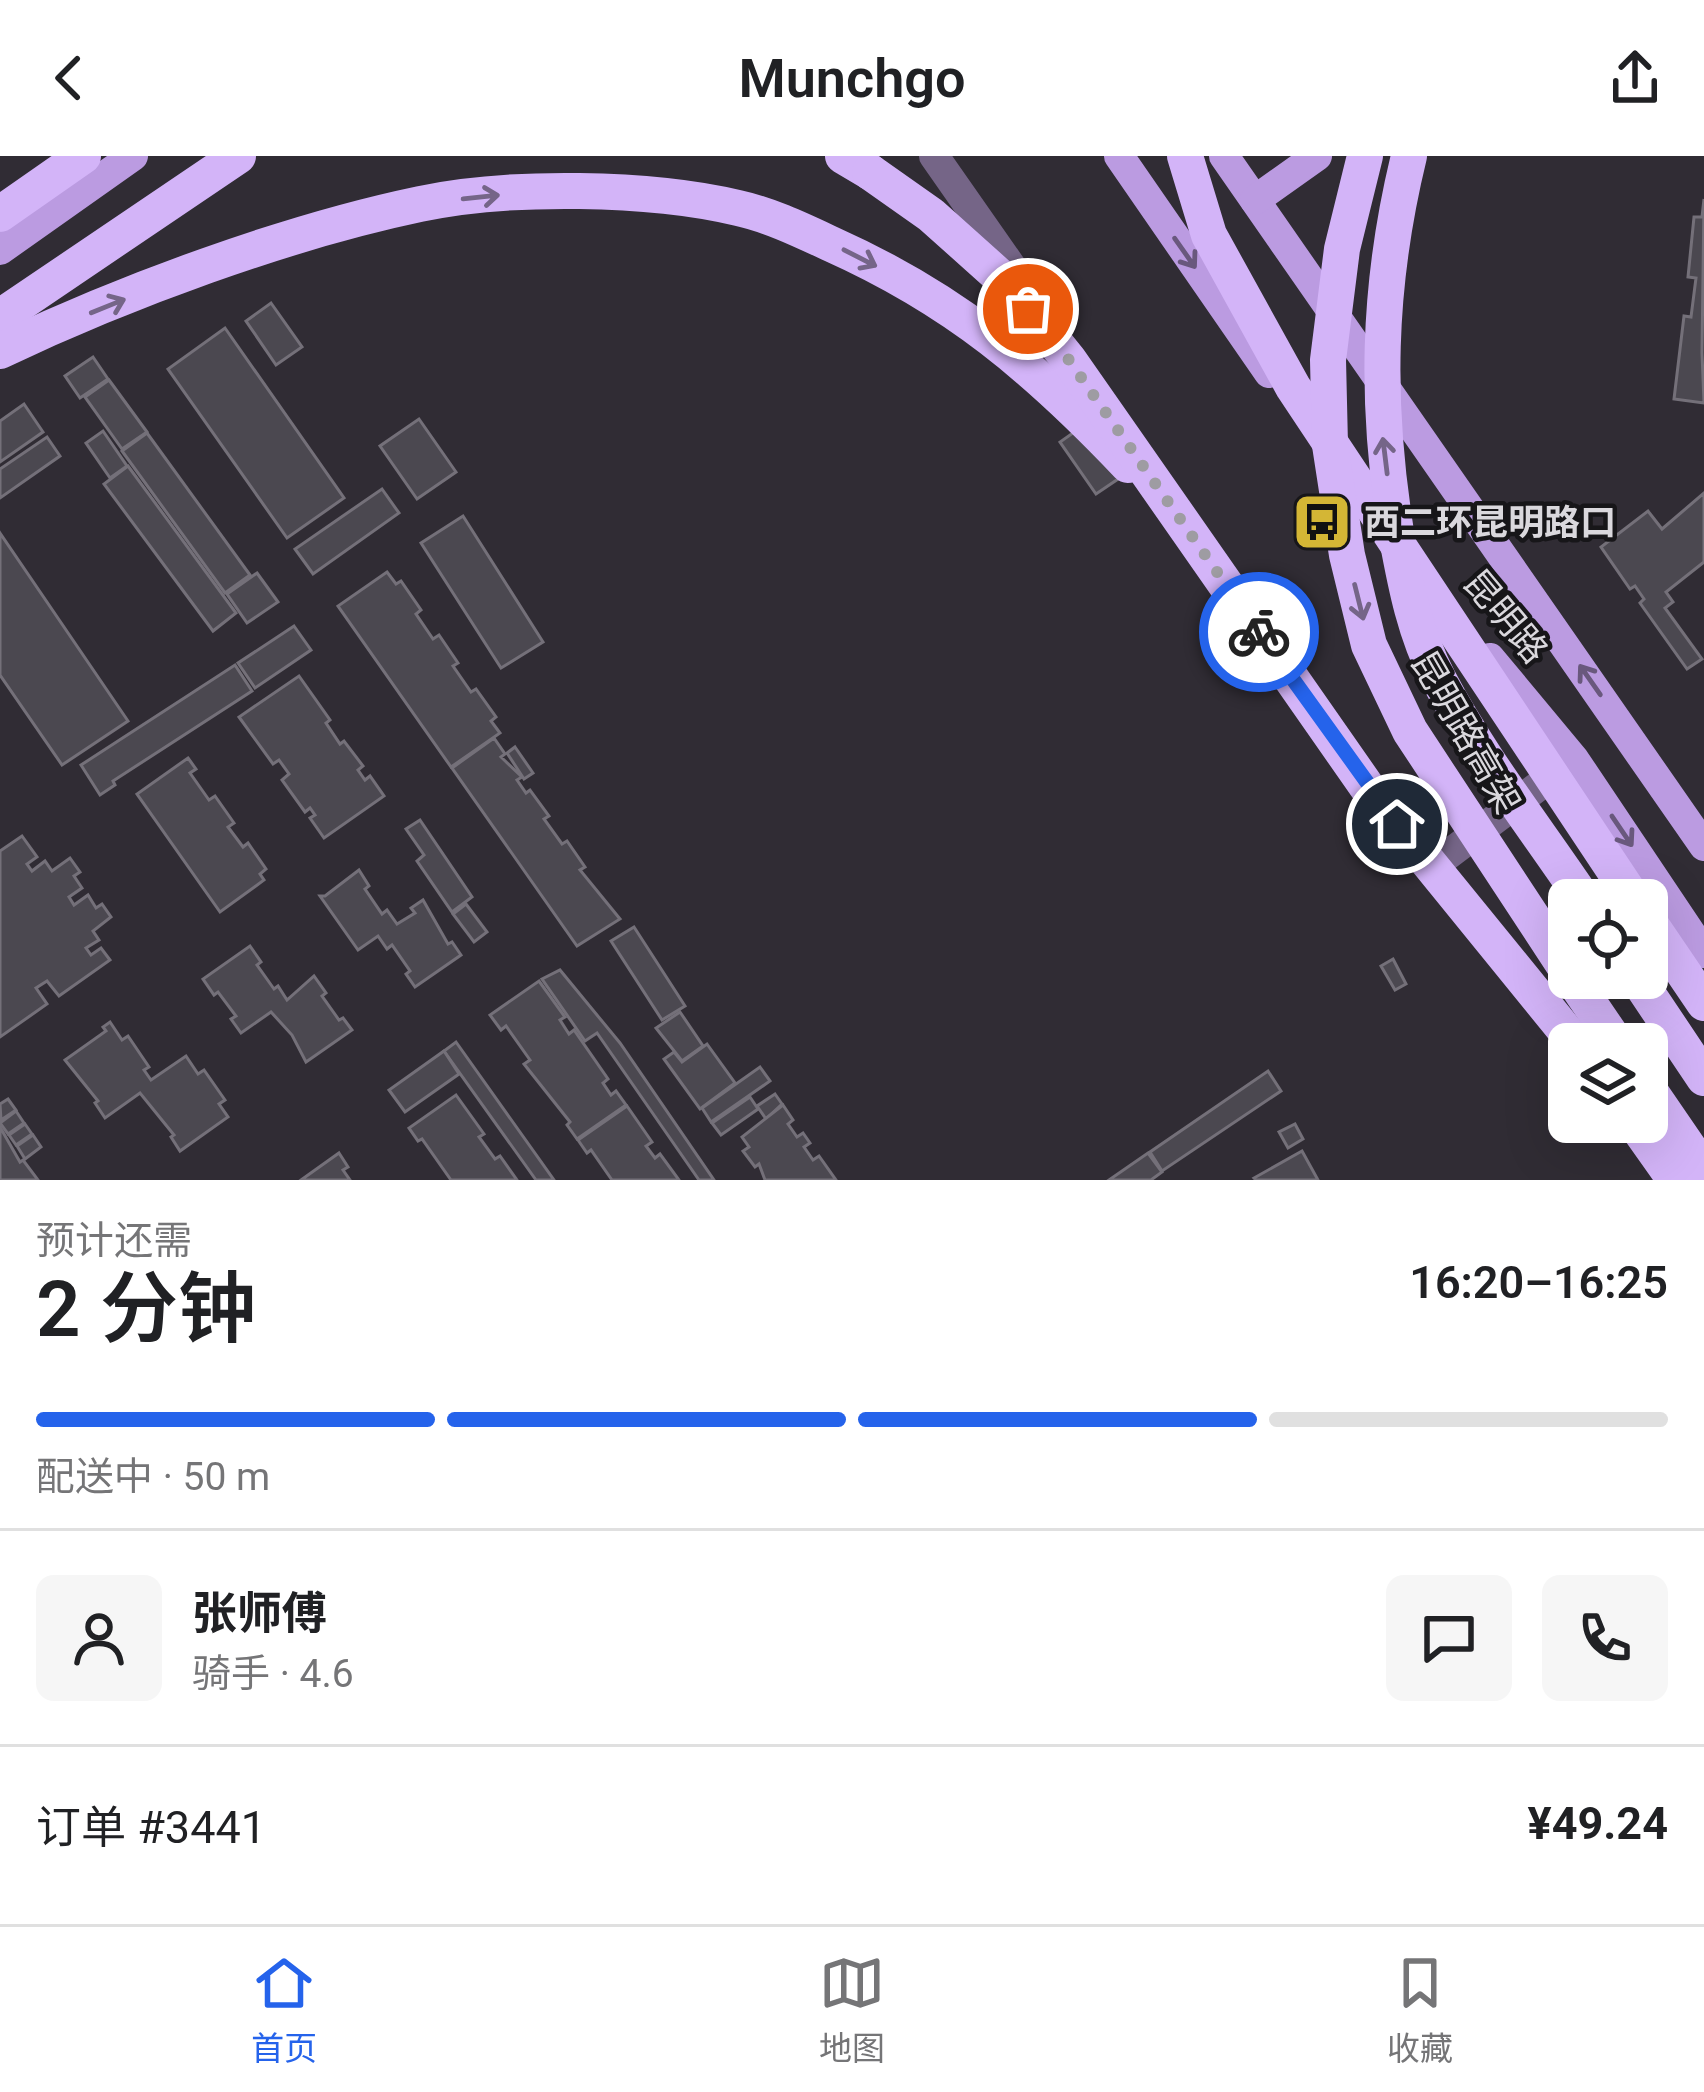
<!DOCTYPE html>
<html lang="zh">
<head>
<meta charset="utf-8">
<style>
  :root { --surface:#fff; --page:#f6f6f6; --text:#202124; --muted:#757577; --line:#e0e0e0; --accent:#2563eb }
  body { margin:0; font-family:Roboto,"Noto Sans SC",sans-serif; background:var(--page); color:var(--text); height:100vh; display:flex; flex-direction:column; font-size:45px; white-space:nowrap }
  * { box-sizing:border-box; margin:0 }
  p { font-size:39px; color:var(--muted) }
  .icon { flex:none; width:66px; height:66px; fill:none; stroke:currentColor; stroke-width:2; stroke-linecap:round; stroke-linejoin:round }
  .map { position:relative; height:1024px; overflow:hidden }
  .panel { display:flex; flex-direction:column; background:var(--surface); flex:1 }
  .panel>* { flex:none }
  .fabs { position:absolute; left:1548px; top:723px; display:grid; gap:24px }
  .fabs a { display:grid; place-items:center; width:120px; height:120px; border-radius:18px; background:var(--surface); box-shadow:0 12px 48px #0002; font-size:60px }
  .pin { position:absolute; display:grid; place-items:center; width:102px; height:102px; color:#fff; margin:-51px; border:6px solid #fff; border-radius:50%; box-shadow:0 3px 12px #0007 }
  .courier { position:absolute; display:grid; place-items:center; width:120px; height:120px; margin:-60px; border:9px solid #2563eb; border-radius:50%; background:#fff; color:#222; box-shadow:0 3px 15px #0007 }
  .headline em { font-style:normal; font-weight:600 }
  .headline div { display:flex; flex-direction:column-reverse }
  .headline { display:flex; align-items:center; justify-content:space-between; height:204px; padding:0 36px }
  h1 { font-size:78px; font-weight:600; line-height:90px }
  .bar { display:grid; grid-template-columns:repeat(4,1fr); gap:18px 12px; align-content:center; height:144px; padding:0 36px }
  .bar i { height:15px; border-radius:9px; background:var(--line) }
  .bar .selected { background:var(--accent) }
  .bar p { grid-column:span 4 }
  .line { display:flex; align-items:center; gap:30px; padding:0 36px; border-top:3px solid var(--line) }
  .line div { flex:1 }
  .round { display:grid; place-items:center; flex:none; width:126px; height:126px; border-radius:18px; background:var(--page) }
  header { display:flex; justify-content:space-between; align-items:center; height:156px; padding:0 36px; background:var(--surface); font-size:54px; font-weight:600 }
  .tabs { display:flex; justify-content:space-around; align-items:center; height:168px; border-top:3px solid var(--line); background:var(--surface); font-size:33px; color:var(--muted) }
  .tabs a { display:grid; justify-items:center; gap:6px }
  .tabs .selected { color:var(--accent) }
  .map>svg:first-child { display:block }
  .building { fill:#4b4850; stroke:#747079; stroke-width:3 }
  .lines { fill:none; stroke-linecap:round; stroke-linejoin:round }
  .minor { stroke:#756587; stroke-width:30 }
  .major { stroke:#bb9be1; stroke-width:30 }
  .highway { stroke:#d3b4f8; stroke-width:36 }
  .highway-bridge { stroke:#d3b4f8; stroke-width:36 }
  .oneway { stroke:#756588 }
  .oneway2 { stroke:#69587d }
  .done { stroke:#9e9ca2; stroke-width:12; stroke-dasharray:0 21.6 }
  .route { stroke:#2563eb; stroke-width:15 }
  .labels { text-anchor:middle; stroke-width:9; stroke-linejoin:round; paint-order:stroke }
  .poi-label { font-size:36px; font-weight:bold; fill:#dad8dd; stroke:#171619; text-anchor:start }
  .street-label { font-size:36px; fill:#dad8dd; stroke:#171619 }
</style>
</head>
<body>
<header><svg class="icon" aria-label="back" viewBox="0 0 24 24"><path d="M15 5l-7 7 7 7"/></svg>Munchgo<svg class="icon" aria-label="share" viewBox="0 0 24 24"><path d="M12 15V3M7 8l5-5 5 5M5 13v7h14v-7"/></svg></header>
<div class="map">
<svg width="1704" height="1024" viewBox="0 0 1704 1024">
  <rect width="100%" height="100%" fill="#302c34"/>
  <g class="building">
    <polygon points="1704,43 1702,197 1704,247 1674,243 1684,160 1691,161 1696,122 1688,121 1694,61 1702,61"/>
    <polygon points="271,147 302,191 276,209 246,165"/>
    <polygon points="225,172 344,342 287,382 168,213"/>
    <polygon points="93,201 108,223 80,242 65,220"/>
    <polygon points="109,224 147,276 122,293 85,241"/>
    <polygon points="24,248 43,276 0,306 0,265"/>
    <polygon points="419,263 456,316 417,343 380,290"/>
    <polygon points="1087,267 1124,319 1096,338 1060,286"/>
    <polygon points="103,275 127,310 110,322 86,287"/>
    <polygon points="147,277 250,419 225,437 122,295"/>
    <polygon points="47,281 60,300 0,342 0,313"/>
    <polygon points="128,310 236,457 213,475 104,328"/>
    <polygon points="382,333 399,357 313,418 295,393"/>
    <polygon points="1704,337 1704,406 1666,436 1673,446 1665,452 1702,503 1687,513 1640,447 1644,443 1635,430 1630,433 1601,391 1648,355 1662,373"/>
    <polygon points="463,360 543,486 501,512 421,387"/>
    <polygon points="0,377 128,565 62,609 0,519"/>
    <polygon points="387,416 396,428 401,425 421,454 416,458 433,483 439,479 458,507 453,510 471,536 476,533 496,561 491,565 500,577 451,611 338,450"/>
    <polygon points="257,417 278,446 247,467 227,438"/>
    <polygon points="294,470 311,494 255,532 238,507"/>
    <polygon points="235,509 252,535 113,625 115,629 100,639 81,609"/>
    <polygon points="299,520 330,564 326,567 340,588 344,585 363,610 358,614 365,624 370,620 384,640 324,682 310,662 315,659 310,652 305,656 282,624 289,618 279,604 273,608 239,561"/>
    <polygon points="494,582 505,598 501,601 522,621 517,624 526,637 530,634 549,660 544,663 562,688 567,685 585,711 580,714 620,763 577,790 452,612"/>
    <polygon points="515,591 533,617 524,623 507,597"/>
    <polygon points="188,602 196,613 190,617 209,644 215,640 234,667 228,671 243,691 248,687 266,713 260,718 264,724 220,756 137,638"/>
    <polygon points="420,664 472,741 452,756 417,705 424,699 406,673"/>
    <polygon points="22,680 37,701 27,708 32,715 45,705 52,715 70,702 80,716 74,720 82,732 69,741 74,749 88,739 96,752 102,748 111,761 93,775 99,784 86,792 91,799 101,792 110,804 59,840 47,825 36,832 47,848 0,881 0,695"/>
    <polygon points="359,714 369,730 365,733 382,758 387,754 397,768 415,757 411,752 423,744 448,788 452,786 461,799 415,831 406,818 410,815 392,789 387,793 378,780 358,794 320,740 325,740"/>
    <polygon points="466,748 487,776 474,786 453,758"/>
    <polygon points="634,771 685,850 662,864 611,785"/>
    <polygon points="250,790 261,806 257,809 274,833 278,830 287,844 314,820 326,837 322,840 339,864 343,862 352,874 306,906 292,879 271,856 241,877 231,863 236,860 218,836 214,839 203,823"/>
    <polygon points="1393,803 1406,828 1395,834 1381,810"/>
    <polygon points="560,814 620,887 714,1024 699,1024 597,877 585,885 542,823"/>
    <polygon points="539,825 565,861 560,864 569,878 574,874 608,923 603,927 611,939 616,935 626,949 577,983 567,969 570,966 524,908 530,904 506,870 501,874 490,859"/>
    <polygon points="680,856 703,890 682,905 656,872"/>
    <polygon points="110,866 122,884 128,880 149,911 144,914 151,924 186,900 198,918 204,914 225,944 219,948 228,961 180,995 171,981 174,979 140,937 105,962 95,947 98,945 65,904 106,875 103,871"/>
    <polygon points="456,886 554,1024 536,1024 444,895"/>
    <polygon points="707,888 735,927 700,953 664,903 674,896 682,906"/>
    <polygon points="444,895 459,918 405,956 389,934"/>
    <polygon points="760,911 770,925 711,966 702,952"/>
    <polygon points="1268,915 1281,935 1162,1015 1150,996"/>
    <polygon points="775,938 782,948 766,963 757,950"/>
    <polygon points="456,939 484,978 479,981 495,1003 500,1000 517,1024 451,1024 422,983 418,985 409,972"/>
    <polygon points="750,941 758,953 721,979 712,967"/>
    <polygon points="8,943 16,954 1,964 0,948"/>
    <polygon points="783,949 793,964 788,968 797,981 803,977 810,987 804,991 813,1004 819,1000 836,1024 765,1024 759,1008 755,1011 743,995 749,991 742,981"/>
    <polygon points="627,950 652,986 646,990 655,1002 660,998 679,1024 612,1024 591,994 587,997 578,984"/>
    <polygon points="16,955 24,967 8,978 0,967"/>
    <polygon points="25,968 32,978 16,989 9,979"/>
    <polygon points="1295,968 1303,983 1288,992 1279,976"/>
    <polygon points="0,971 20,1006 23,1004 38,1024 0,1024"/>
    <polygon points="33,979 41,991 25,1003 17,990"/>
    <polygon points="1302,995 1318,1024 1256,1024 1254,1022"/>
    <polygon points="339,997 348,1011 343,1014 350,1024 301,1024"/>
    <polygon points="1148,997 1162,1016 1151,1024 1109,1024"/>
  </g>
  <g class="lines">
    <g class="minor">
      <polyline points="934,0 1027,133"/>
      <polyline points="1437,707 1569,607"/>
    </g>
    <g class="major">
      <polyline points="1119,0 1269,217"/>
      <polyline points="1224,0 1704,690"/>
      <polyline points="1255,44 1317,0"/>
      <polyline points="0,94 133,0"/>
      <polyline points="1490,502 1574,603 1704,797"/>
    </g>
    <g class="highway">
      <polyline points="843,0 870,16"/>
      <polyline points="0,58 83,0"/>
      <polyline points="0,161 238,0"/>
      <path d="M0,195C124,136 286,76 420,48C509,29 650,31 738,52C770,59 801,74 831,88C954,143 1036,212 1128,309"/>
      <polyline points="1647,763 1704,847"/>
      <polyline points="1572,822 1617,888"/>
      <polyline points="1637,822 1704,922"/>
      <polyline points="1647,931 1704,1014"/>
      <polyline points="1634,966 1675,1024"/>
    </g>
    <g class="highway-bridge">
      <polyline points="1185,0 1209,79 1293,231 1634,744"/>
      <polyline points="1365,0 1342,93 1328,204 1330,289 1347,399 1369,489 1410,575 1569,817"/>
      <path d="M1409,0C1377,131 1375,249 1397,382C1406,431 1415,477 1438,522C1479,600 1535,671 1584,744"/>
      <polyline points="870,16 931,59 1007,127 1069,204 1367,631 1576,888"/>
    </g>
  </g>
  <defs><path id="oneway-shaft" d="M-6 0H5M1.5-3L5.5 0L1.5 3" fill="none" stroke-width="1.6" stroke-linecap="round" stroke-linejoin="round" transform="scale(3)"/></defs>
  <g class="oneway">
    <use href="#oneway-shaft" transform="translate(481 41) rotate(-6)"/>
    <use href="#oneway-shaft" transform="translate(860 102) rotate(27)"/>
    <use href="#oneway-shaft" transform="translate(108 150) rotate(-22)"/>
    <use href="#oneway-shaft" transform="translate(1385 300) rotate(-97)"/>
    <use href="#oneway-shaft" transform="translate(1359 446) rotate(76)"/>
  </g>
  <g class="oneway2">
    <use href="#oneway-shaft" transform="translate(1185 97) rotate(55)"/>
    <use href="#oneway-shaft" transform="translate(1590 524) rotate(-125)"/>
    <use href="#oneway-shaft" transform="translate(1622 675) rotate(56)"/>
  </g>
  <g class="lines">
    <polyline class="done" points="1028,153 1069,204 1259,476"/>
    <polyline class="route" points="1259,476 1397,668"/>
  </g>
  <defs>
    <symbol id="bus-square" viewBox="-11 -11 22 22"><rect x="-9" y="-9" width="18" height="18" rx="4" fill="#d4b635" stroke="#171619"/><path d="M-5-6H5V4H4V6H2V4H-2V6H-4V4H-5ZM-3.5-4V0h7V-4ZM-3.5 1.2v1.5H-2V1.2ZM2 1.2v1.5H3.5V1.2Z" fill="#111"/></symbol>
  </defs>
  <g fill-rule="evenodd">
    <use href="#bus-square" x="1289" y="333" width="66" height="66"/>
  </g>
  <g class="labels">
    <g class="poi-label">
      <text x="1364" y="379">西二环昆明路口</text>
    </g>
    <g class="street-label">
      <text transform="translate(1506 460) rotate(50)" y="13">昆明路</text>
      <text transform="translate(1466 576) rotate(60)" y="13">昆明路高架</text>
    </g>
  </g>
</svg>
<div class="fabs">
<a><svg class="icon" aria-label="locate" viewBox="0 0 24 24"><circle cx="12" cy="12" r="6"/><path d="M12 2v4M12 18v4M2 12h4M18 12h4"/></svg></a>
<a><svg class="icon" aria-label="layers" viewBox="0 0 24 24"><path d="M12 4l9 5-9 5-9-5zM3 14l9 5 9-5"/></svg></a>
</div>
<div class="pin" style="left:1028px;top:153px;background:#ea580c"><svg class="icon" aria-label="bag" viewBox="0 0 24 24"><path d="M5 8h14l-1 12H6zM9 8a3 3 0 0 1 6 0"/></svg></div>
<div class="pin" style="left:1397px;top:668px;background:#1f2937"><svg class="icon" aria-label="home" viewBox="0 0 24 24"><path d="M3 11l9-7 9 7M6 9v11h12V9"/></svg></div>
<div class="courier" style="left:1259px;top:476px"><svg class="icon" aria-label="bike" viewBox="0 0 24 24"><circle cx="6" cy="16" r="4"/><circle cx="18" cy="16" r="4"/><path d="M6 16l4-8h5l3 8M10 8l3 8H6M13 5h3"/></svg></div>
</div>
<section class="panel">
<div class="headline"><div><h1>2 分钟</h1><p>预计还需</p></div><em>16:20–16:25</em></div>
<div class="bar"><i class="selected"></i><i class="selected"></i><i class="selected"></i><i></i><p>配送中 · 50 m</p></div>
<div class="line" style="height:216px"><a class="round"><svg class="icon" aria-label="person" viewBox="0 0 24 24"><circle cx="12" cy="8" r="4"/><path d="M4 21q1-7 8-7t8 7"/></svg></a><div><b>张师傅</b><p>骑手 · 4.6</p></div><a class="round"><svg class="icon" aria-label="chat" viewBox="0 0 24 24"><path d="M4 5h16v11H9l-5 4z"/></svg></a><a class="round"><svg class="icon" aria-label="phone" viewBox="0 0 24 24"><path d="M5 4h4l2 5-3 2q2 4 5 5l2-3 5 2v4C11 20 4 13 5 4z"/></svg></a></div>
<div class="line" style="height:156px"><div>订单 #3441</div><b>¥49.24</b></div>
</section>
<nav class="tabs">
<a class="selected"><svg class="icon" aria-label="home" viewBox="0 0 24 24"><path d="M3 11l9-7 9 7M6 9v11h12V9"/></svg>首页</a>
<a><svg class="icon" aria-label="map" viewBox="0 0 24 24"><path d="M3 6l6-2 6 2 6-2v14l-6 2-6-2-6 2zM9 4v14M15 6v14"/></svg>地图</a>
<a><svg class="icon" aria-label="saved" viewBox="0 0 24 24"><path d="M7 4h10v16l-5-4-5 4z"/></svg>收藏</a>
</nav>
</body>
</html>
